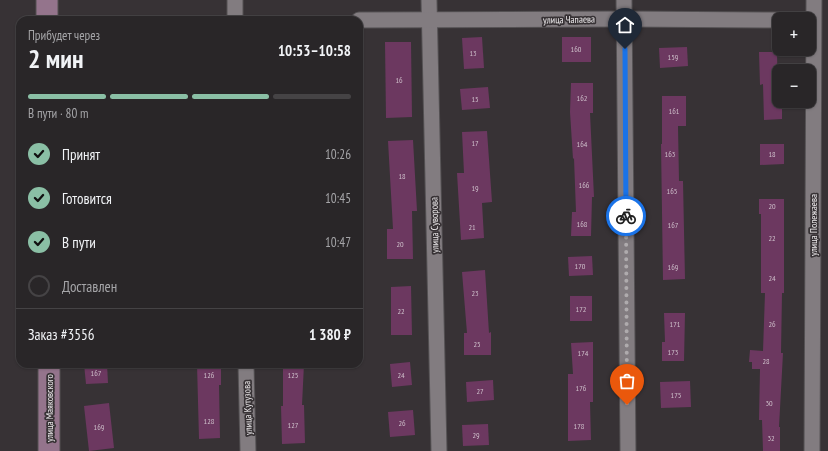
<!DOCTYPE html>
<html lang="ru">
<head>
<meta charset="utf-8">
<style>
  :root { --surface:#292628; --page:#312e30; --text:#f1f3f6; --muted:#a5a5a8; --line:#454345; --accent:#8abfa5 }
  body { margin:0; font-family:"PT Sans Narrow",sans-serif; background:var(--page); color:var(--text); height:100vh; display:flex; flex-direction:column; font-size:15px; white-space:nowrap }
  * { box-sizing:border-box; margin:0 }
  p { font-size:13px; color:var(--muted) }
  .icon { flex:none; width:22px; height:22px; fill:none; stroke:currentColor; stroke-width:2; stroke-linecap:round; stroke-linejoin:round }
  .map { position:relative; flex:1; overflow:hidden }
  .details { position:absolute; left:16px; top:16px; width:347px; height:352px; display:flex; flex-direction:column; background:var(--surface); border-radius:12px; box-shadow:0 1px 3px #0004,0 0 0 1px var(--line) }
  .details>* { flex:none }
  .tools { position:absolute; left:772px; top:12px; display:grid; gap:8px }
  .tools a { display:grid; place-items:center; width:44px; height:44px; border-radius:8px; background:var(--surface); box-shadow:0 1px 3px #0004,0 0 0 1px var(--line); font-size:20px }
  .pin { position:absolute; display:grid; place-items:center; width:34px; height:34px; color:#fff; margin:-41px -17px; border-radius:50% 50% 50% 0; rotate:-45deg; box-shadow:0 0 4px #0007 }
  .pin .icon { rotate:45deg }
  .courier { position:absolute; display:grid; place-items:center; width:40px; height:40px; margin:-20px; border:3px solid #1a73e8; border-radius:50%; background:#fff; color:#222; box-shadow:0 1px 5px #0007 }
  .head em { font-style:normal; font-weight:800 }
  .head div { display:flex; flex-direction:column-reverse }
  .head { display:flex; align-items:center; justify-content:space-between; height:68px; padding:0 12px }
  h1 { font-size:26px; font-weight:800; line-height:30px }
  .bar { display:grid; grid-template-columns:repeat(4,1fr); gap:6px 4px; align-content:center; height:48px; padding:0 12px }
  .bar i { height:5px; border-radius:3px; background:var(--line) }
  .bar .current { background:var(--accent) }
  .bar p { grid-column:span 4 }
  .line { display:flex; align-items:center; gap:10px; padding:0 12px; border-top:1px solid var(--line) }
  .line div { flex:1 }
  ol { padding:0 12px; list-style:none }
  li { display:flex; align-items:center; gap:12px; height:44px }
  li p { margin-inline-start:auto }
  li .icon { padding:4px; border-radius:50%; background:var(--accent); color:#111; stroke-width:4 }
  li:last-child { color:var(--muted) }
  li i { width:22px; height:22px; border:2px solid var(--line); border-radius:50% }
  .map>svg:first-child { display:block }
  .building { fill:#6c3860 }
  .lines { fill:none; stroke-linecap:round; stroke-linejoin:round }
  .minor-casing { stroke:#545153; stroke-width:17 }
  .secondary-casing { stroke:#545153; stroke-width:23 }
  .minor { stroke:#827c80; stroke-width:15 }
  .secondary { stroke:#94748c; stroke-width:21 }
  .done { stroke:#afabad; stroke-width:4; stroke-dasharray:0 7.2 }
  .route { stroke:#1a73e8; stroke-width:5 }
  .labels { text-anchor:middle; stroke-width:3.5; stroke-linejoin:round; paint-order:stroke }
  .number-label { font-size:8px; fill:#cebfca }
  .street-label { font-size:10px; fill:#efecee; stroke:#373235 }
</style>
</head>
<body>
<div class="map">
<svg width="828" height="451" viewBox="0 0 828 451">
  <rect width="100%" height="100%" fill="#373235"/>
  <g class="building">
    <polygon points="482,37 484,68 464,69 462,38"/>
    <rect x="562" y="37" width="29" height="25"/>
    <polygon points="385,42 411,42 412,117 386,118"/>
    <polygon points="687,47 688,66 660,68 659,48"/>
    <polygon points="759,52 777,52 778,101 782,101 782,119 764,120 763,84 760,85"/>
    <polygon points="571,83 593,83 593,113 590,113 594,197 592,197 591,236 571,236 572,212 576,212 574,158 573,159 570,112"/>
    <polygon points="488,87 490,108 462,110 460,89"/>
    <polygon points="662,96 686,96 686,126 678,126 679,181 683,181 685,279 663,280 661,144 662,144"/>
    <polygon points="487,131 492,202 482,203 484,238 461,240 457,173 464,173 462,132"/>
    <polygon points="413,140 417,211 412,211 413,259 387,259 387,229 393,229 388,141"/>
    <polygon points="760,144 784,144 784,164 760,165"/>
    <polygon points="759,199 784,199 784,293 782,293 781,353 783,353 779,427 780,427 780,451 763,451 762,420 759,420 760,369 752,369 752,362 749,362 750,350 763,351 765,293 761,293 761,214 759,214"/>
    <polygon points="592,256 593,275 569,276 568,257"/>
    <polygon points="485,270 489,333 491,332 491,355 464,355 464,333 467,333 462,272"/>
    <polygon points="411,286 412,335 391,335 391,287"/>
    <rect x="570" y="296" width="22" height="25"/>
    <polygon points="664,313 685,313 684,361 662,361 662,342 665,342"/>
    <polygon points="593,342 593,402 590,402 591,440 568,441 568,374 573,374 571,343"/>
    <polygon points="410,362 412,385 392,387 390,364"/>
    <polygon points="84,364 107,364 108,383 86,384"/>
    <polygon points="197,364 221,364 221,385 219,385 220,438 199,439"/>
    <polygon points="283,364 304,364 302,405 304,405 305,443 282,444 281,406 283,406"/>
    <polygon points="493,380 494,400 467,402 466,382"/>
    <polygon points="690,381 691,407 661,408 660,382"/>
    <polygon points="109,403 114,448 89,451 84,406"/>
    <polygon points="413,410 415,435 390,437 388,412"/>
    <polygon points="488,424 489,445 463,446 462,425"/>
  </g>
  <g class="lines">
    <defs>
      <g id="minor">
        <polyline points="429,0 439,451"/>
        <polyline points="624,0 628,451"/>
        <polyline points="235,20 235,0"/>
        <polyline points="359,20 625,19 779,20"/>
        <polyline points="246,364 248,451"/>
        <polyline points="812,451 814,0"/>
      </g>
      <g id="secondary">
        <polyline points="47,0 47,20"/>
        <polyline points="49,364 49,451"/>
      </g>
    </defs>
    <use href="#minor" class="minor-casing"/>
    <use href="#secondary" class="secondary-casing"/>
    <use href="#minor" class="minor"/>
    <use href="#secondary" class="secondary"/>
  </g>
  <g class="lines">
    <polyline class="done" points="626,216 627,405"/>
    <polyline class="route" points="625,49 626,216"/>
  </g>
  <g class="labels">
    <g class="number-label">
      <text x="576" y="52">160</text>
      <text x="473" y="56">13</text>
      <text x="673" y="60">159</text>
      <text x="399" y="83">16</text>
      <text x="582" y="101">162</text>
      <text x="475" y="102">15</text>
      <text x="674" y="114">161</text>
      <text x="475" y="146">17</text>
      <text x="582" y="147">164</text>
      <text x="670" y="157">163</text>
      <text x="772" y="157">18</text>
      <text x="402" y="179">18</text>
      <text x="584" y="188">166</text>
      <text x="475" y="191">19</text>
      <text x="672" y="194">165</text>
      <text x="772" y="209">20</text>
      <text x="582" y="227">168</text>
      <text x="673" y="228">167</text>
      <text x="472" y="230">21</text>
      <text x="772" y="241">22</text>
      <text x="400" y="247">20</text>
      <text x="580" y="269">170</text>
      <text x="673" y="270">169</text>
      <text x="772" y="281">24</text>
      <text x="475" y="296">23</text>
      <text x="581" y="312">172</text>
      <text x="401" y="314">22</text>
      <text x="675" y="327">171</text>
      <text x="772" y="327">26</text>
      <text x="477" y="347">25</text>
      <text x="673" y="355">173</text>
      <text x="583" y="356">174</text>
      <text x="766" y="364">28</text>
      <text x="96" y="376">167</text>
      <text x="209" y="378">126</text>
      <text x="293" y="378">125</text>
      <text x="401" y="378">24</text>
      <text x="581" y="391">176</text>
      <text x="480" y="394">27</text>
      <text x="676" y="398">175</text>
      <text x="769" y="406">30</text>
      <text x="209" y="424">128</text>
      <text x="402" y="426">26</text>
      <text x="293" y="428">127</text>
      <text x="579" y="429">178</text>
      <text x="99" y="430">169</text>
      <text x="476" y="438">29</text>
      <text x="771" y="441">32</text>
    </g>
    <g class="street-label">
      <text transform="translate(569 19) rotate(-1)" y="4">улица Чапаева</text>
      <text transform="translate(434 225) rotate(-91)" y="4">улица Суворова</text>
      <text transform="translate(813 225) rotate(-90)" y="4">улица Полежаева</text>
      <text transform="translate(49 408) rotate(-90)" y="4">улица Маяковского</text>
      <text transform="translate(247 408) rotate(-92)" y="4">улица Кутузова</text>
    </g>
  </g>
</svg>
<div class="tools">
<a>+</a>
<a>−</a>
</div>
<div class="pin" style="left:627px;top:405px;background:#ea580c"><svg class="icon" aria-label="bag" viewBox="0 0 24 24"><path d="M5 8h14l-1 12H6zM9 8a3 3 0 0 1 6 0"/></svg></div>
<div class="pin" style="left:625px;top:49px;background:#1f2937"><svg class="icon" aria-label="home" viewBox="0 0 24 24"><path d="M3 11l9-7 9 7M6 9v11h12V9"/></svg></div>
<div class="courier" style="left:626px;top:216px"><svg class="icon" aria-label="bike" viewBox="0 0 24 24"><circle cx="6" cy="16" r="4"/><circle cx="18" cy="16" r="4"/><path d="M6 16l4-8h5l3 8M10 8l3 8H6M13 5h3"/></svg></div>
<section class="details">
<div class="head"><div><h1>2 мин</h1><p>Прибудет через</p></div><em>10:53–10:58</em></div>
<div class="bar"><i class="current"></i><i class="current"></i><i class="current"></i><i></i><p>В пути · 80 m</p></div>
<ol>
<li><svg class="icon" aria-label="check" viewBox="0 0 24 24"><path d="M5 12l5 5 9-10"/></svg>Принят<p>10:26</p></li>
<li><svg class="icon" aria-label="check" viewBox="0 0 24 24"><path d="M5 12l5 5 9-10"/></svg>Готовится<p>10:45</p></li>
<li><svg class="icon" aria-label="check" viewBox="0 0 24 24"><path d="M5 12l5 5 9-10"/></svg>В пути<p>10:47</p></li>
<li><i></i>Доставлен</li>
</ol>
<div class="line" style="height:52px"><div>Заказ #3556</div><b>1 380 ₽</b></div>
</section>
</div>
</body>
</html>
